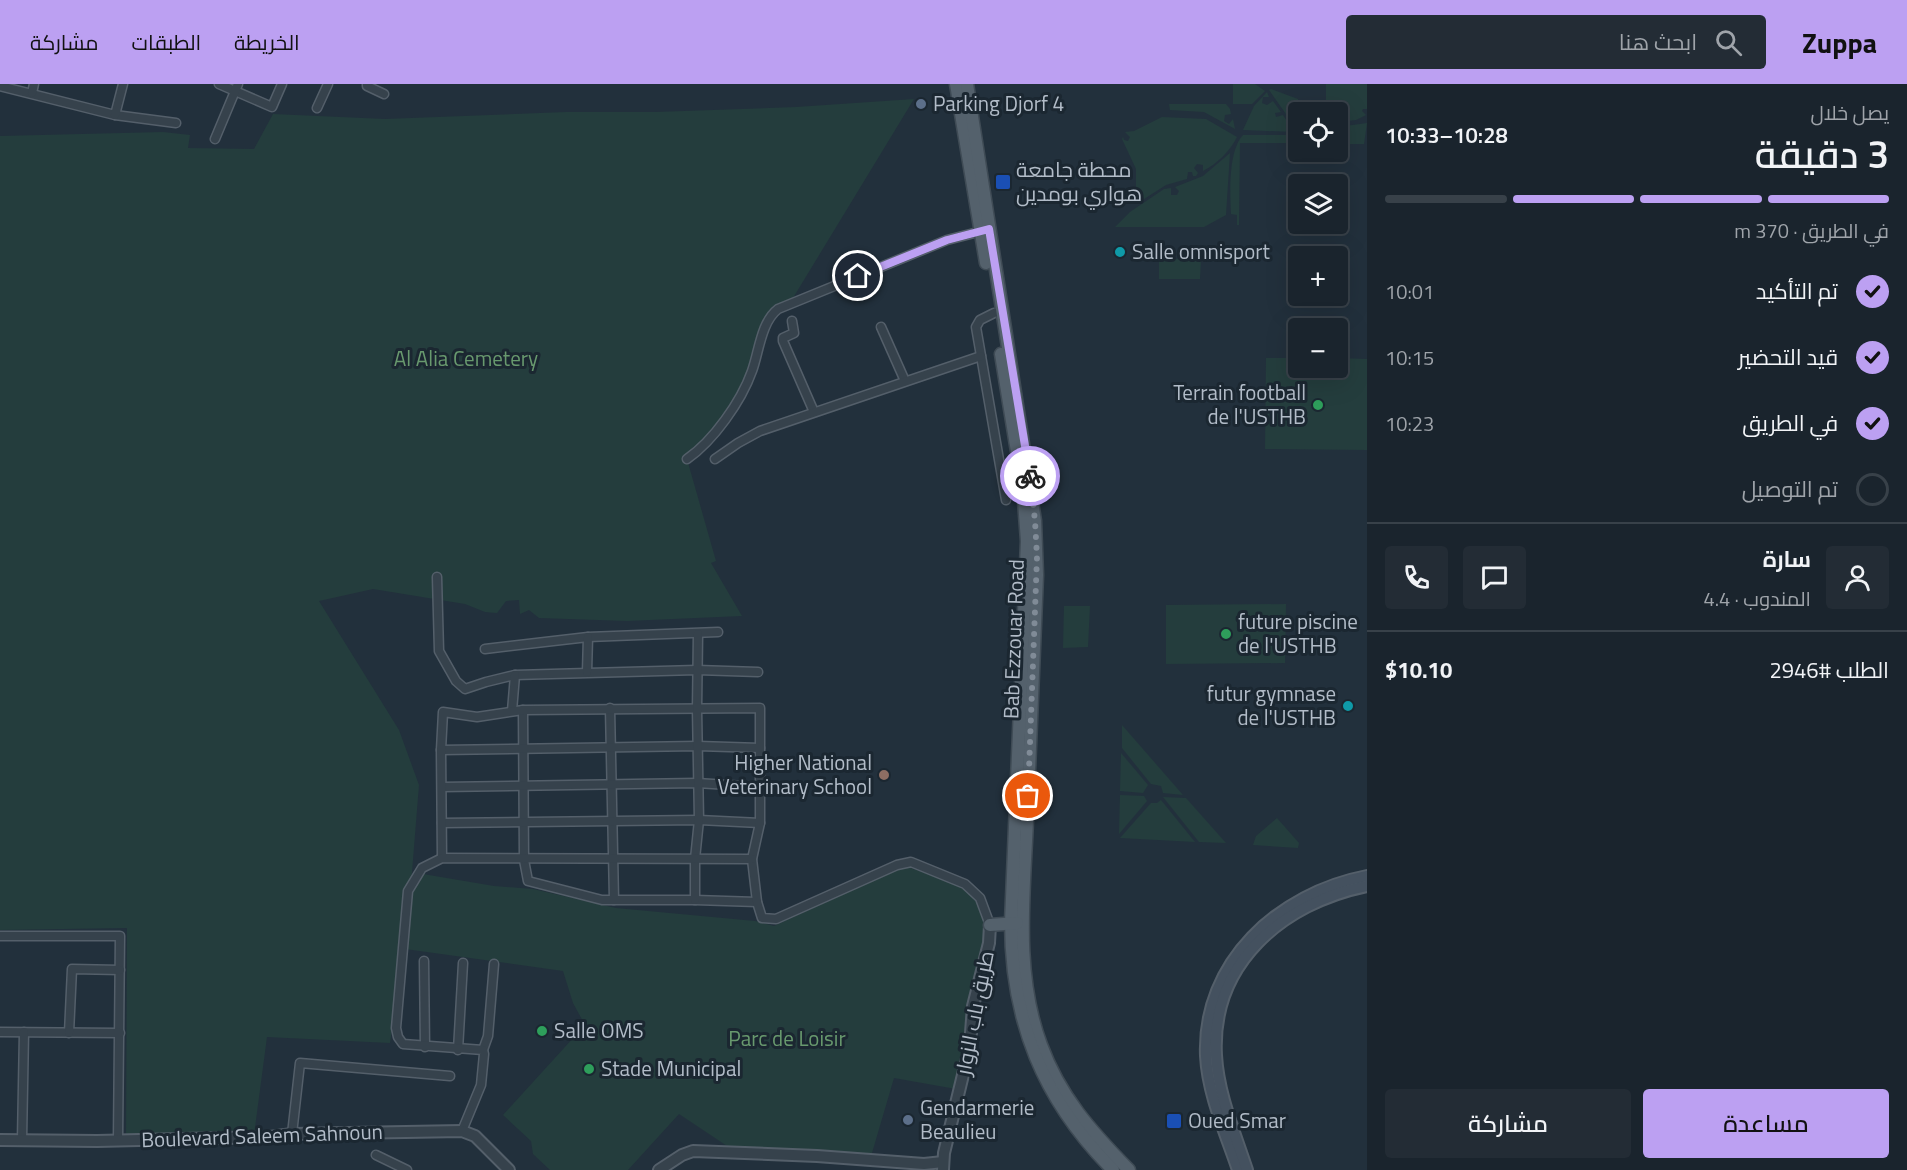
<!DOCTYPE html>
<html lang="ar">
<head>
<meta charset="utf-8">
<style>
  :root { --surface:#1a242d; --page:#232c35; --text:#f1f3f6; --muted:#9fa4aa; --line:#384149; --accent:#bca0f2 }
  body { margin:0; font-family:"Titillium Web",Cairo,sans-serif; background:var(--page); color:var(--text); direction:rtl; height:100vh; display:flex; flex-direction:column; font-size:22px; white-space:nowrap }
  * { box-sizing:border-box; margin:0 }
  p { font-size:20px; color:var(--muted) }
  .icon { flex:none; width:33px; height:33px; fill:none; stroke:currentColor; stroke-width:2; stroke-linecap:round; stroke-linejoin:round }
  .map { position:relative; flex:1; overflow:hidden; direction:ltr }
  .side { display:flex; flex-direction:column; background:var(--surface); width:540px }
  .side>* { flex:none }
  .controls { position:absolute; left:1288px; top:18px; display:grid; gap:12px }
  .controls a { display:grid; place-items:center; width:60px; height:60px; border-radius:6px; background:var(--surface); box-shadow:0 6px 24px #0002,0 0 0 2px var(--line); font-size:30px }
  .pin { position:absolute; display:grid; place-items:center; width:51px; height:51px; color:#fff; margin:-26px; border:3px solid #fff; border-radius:50%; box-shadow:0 2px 6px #0007 }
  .courier { position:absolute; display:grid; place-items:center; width:60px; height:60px; margin:-30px; border:4px solid #bca0f2; border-radius:50%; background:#fff; color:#222; box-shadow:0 2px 8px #0007 }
  .head em { font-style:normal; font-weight:600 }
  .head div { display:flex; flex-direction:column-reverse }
  .head { display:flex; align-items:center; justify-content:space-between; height:102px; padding:0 18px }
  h1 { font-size:39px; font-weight:600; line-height:45px }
  .bar { display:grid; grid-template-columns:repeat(4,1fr); gap:9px 6px; align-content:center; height:72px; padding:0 18px }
  .bar i { height:8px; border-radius:4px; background:var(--line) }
  .bar .selected { background:var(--accent) }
  .bar p { grid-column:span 4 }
  .line { display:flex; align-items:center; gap:15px; padding:0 18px; border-top:2px solid var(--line) }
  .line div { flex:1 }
  .round { display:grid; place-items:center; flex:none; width:63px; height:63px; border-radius:6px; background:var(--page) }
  ol { padding:0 18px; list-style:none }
  li { display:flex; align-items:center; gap:18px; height:66px }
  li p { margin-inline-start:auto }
  li .icon { padding:6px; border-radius:50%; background:var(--accent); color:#111; stroke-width:4 }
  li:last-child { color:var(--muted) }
  li i { width:33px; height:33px; border:3px solid var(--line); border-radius:50% }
  .button { display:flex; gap:12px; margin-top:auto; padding:12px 18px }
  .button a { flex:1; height:69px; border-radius:6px; background:var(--accent); color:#111; font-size:24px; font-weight:600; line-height:69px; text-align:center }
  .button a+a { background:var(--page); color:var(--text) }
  header { display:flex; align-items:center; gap:36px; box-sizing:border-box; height:84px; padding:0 30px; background:var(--accent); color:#111 }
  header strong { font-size:28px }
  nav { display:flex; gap:33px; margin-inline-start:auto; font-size:21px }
  .search { width:420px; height:54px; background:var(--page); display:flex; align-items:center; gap:15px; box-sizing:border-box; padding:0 21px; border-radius:6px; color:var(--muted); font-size:22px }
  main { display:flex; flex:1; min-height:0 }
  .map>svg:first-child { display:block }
  .green { fill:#243d3d }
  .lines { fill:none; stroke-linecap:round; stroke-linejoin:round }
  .minor-casing { stroke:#545f6a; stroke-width:11 }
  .tertiary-casing { stroke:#545f6a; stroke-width:14 }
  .secondary-casing { stroke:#545f6a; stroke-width:14 }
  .primary-casing { stroke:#3f4b55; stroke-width:15 }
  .minor { stroke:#36424c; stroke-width:8 }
  .tertiary { stroke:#36424c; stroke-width:10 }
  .secondary { stroke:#44515f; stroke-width:10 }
  .primary { stroke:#54616c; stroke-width:12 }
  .done { stroke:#808b97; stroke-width:6; stroke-dasharray:0 10.8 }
  .route { stroke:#bca0f2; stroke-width:8 }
  .service-dot { fill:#5c6f8a; stroke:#1b2731; stroke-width:2 }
  .transit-dot { fill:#1a4fb4; stroke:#1b2731; stroke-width:2 }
  .culture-dot { fill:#0f9aa8; stroke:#1b2731; stroke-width:2 }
  .leisure-dot { fill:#2e9e5b; stroke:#1b2731; stroke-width:2 }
  .education-dot { fill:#8d6e63; stroke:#1b2731; stroke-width:2 }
  .labels { text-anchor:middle; stroke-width:6; stroke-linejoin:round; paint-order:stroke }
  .poi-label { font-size:21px; fill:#b2bcc8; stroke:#1b2731; text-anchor:start }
  .park-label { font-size:21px; fill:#68996e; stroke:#1b2731 }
  .street-label { font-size:21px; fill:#b2bcc8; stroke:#1b2731 }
</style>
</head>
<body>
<header>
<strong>Zuppa</strong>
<div class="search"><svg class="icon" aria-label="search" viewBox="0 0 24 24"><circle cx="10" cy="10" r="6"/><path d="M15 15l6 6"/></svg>ابحث هنا</div>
<nav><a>الخريطة</a><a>الطبقات</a><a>مشاركة</a></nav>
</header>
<main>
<section class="side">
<div class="head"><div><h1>3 دقيقة</h1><p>يصل خلال</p></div><em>10:28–10:33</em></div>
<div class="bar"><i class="selected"></i><i class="selected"></i><i class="selected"></i><i></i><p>في الطريق · 370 m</p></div>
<ol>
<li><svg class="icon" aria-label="check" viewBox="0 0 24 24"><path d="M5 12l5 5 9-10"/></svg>تم التأكيد<p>10:01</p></li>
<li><svg class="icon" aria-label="check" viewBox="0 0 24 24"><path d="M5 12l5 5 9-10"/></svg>قيد التحضير<p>10:15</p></li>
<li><svg class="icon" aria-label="check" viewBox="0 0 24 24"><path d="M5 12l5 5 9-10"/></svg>في الطريق<p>10:23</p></li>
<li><i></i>تم التوصيل</li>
</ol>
<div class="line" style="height:108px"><a class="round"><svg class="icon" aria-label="person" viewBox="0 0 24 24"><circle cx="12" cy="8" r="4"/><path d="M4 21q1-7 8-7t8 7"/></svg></a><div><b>سارة</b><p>المندوب · 4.4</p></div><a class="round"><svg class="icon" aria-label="chat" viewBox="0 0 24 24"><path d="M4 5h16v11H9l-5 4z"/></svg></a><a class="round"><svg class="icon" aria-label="phone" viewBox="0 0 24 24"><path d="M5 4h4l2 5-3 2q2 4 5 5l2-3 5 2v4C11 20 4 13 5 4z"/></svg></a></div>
<div class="line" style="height:78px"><div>الطلب #2946</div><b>$10.10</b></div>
<div class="button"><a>مساعدة</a><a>مشاركة</a></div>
</section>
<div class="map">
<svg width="1367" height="1086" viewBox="0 0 1367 1086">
  <rect width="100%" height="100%" fill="#22303c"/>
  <g class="green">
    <polygon points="1233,0 1255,0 1265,7 1252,20 1233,20"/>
    <polygon points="1326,0 1367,0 1367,25 1363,25 1362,27 1366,31 1356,36 1338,38 1338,28 1326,28"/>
    <polygon points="1271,5 1298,15 1298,47 1269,6"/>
    <polygon points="1267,8 1269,13 1263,13 1262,19 1267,21 1273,17 1281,28 1275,29 1276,33 1283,31 1294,48 1243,46 1254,22"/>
    <polygon points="914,15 793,214 776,223 747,296 714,348 687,375 716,477 711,479 742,532 627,537 539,534 529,526 520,530 519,516 506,517 497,529 485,528 465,520 373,505 319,517 399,646 419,701 408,838 390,959 267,953 254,1051 126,1052 127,844 0,846 0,52 163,48 190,51 188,64 254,65 273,30 385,35 566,28 655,28 796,23"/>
    <polygon points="1169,20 1226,20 1230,25 1231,30 1225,31 1224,37 1229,40 1233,35 1235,45 1204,28 1170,26"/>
    <path d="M1162,33L1206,35L1237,53C1230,67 1217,80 1203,87V81L1197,80L1194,84L1198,89L1196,92H1193L1192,88H1188L1187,95L1166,101L1144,115L1136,103V85L1122,55L1123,53L1124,56L1128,57L1130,53L1125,48L1134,47Z"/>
    <polygon points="1367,39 1364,60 1338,60 1338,43"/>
    <path d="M1243,51H1288L1289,59H1240L1239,141H1237V131L1231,130C1230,110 1228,67 1243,51Z"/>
    <polygon points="1230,69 1226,131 1204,143 1115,143 1130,128 1164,105 1171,104 1171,111 1177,111 1179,107 1175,103 1203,92"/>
    <polygon points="1159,175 1201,175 1200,195 1159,195"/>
    <polygon points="1266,274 1299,274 1299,284 1338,284 1338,274 1367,275 1367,366 1265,365"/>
    <polygon points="1286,520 1285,579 1166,580 1166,521"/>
    <polygon points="1064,522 1090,522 1088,563 1063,564"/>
    <polygon points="1122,641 1183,711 1163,709 1161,702 1151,700 1122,664"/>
    <polygon points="1121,669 1148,701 1143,709 1120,707"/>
    <polygon points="1120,711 1144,712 1147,717 1119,750"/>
    <polygon points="1163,713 1186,714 1226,759 1199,758"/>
    <polygon points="1161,716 1195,758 1120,754 1151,719 1157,719"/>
    <polygon points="1277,734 1299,759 1298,764 1253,761 1256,752"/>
    <polygon points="905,782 962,802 977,812 988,840 967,931 973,940 956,1005 894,994 872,1069 736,1068 679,1030 628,1086 550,1086 533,1070 531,1057 503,1031 585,941 573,919 563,887 405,865 413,805 423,790 494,802 533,805 616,824 755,837 774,842"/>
  </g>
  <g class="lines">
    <defs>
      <g id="minor">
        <polyline points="219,0 272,23 282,0"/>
        <polyline points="367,0 367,2 384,10"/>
        <polyline points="0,2 115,31 176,39"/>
        <polyline points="32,9 34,0"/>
        <polyline points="317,24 328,0"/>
        <polyline points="115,31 123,0"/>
        <polyline points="215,55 238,0"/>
        <polyline points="994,229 980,236 976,243 1006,416"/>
        <polyline points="792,237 794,249 783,254 783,257 814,328"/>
        <polyline points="881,243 905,297"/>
        <path d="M687,375C713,357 741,318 752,287C759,268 761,238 778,225L947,156L986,146"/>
        <polyline points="715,375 738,359 760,347 981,272"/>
        <polyline points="437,493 439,567 456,597 465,605 486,598 515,591 697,586 758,588"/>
        <polyline points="485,565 588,553 718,548"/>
        <polyline points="587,588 588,553"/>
        <polyline points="610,624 614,816"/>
        <polyline points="523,626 524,776 528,797 602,816 695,816 757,818"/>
        <polyline points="512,627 515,591"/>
        <polyline points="441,666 698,662 760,664"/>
        <polyline points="442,703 697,699 760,703"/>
        <polyline points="442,739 699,736 760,739"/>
        <polyline points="442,774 441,666 443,628 477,633 523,626 760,624 760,739 752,775 757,818 762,834 776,835 897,781 911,778 965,800 980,814 990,841"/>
        <polyline points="695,816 695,775 699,736 697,625 698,550"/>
        <polyline points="0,852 120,852 118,1056"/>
        <polyline points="424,877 425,963"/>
        <polyline points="0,948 120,949"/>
        <polyline points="69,949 72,885 120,886"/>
        <polyline points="458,966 463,879"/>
        <polyline points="483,966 488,952 494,880"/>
        <polyline points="462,1047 481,1001 484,970 483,966 403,960 398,953 396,944 408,807 422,784 442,774 752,775"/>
        <polyline points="292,1050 300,979 450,992"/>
        <polyline points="22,1056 24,948"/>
        <polyline points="376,1071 407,1086"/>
      </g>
      <g id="tertiary">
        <polyline points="0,1056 97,1057 270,1053 292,1050 462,1047 475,1052 509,1086"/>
        <polyline points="659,1086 682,1071 693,1067 817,1072 924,1080 943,1078"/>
        <polyline points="943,1086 944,1069 970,962 973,922 989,859 990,841"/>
      </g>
      <g id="secondary">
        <path d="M1238,1086C1226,1050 1208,1011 1206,972C1202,878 1279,809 1367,792"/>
        <path d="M1247,1086C1235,1049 1218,1010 1216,971C1211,879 1283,819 1367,802"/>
      </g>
      <g id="primary">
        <polyline points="956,0 986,179"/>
        <path d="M967,0L1035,437L1037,491C1033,572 1030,654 1027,736C1024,811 1014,889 1041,961C1060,1013 1091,1047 1129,1086"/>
        <path d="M1001,270L1023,404L1027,457L1011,838C1011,937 1043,1016 1113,1086"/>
        <polyline points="990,841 1017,839"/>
      </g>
    </defs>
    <use href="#minor" class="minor-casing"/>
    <use href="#tertiary" class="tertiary-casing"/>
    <use href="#secondary" class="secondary-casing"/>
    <use href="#primary" class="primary-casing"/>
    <use href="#minor" class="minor"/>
    <use href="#tertiary" class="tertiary"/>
    <use href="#secondary" class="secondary"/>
    <use href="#primary" class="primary"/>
  </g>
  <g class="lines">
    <polyline class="done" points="1028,712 1037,473 1035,437 1030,392"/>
    <polyline class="route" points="858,192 947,156 989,145 1030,392"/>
  </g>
  <g class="service-dot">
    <circle cx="921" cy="20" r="6"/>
    <circle cx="908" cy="1036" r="6"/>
  </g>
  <g class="transit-dot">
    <rect x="995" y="90" width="16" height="16" rx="3"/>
    <rect x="1166" y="1029" width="16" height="16" rx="3"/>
  </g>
  <g class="culture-dot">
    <circle cx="1120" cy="168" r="6"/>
    <circle cx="1348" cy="622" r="6"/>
  </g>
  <g class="leisure-dot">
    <circle cx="1318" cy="321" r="6"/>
    <circle cx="1226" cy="550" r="6"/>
    <circle cx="542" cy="947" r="6"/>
    <circle cx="589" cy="985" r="6"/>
  </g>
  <circle class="education-dot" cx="884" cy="691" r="6"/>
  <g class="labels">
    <g class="poi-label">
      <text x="933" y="27">Parking Djorf 4</text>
      <text x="1016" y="93">محطة جامعة<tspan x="1016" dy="24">هواري بومدين</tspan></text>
      <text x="1132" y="175">Salle omnisport</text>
      <text x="1306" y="316" text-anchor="end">Terrain football<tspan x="1306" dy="24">de l'USTHB</tspan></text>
      <text x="1238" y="545">future piscine<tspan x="1238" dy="24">de l'USTHB</tspan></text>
      <text x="1336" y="617" text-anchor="end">futur gymnase<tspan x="1336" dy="24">de l'USTHB</tspan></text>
      <text x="872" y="686" text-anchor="end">Higher National<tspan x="872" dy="24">Veterinary School</tspan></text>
      <text x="554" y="954">Salle OMS</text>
      <text x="601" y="992">Stade Municipal</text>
      <text x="920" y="1031">Gendarmerie<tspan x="920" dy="24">Beaulieu</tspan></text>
      <text x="1188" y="1044">Oued Smar</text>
    </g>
    <g class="park-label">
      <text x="466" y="282">Al Alia Cemetery</text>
      <text x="787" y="962">Parc de Loisir</text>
    </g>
    <g class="street-label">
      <text transform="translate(1014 555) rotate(-88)" y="7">Bab Ezzouar Road</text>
      <text transform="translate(975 929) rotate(-79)" y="7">طريق باب الزوار</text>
      <text transform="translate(262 1052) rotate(-2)" y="7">Boulevard Saleem Sahnoun</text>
    </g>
  </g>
</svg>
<div class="controls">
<a><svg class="icon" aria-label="locate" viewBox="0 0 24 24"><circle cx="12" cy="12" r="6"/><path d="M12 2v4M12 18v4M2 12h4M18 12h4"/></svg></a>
<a><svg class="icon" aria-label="layers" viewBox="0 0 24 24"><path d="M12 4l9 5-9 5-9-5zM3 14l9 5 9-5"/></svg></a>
<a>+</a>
<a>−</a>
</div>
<div class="pin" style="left:1028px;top:712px;background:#ea580c"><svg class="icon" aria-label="bag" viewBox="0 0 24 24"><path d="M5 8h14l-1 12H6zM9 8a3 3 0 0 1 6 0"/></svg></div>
<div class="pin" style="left:858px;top:192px;background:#1f2937"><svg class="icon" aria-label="home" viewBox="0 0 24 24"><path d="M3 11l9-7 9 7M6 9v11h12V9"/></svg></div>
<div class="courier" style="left:1030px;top:392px"><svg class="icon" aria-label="bike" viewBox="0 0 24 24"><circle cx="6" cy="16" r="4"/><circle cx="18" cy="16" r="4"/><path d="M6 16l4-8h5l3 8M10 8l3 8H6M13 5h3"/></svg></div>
</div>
</main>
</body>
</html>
